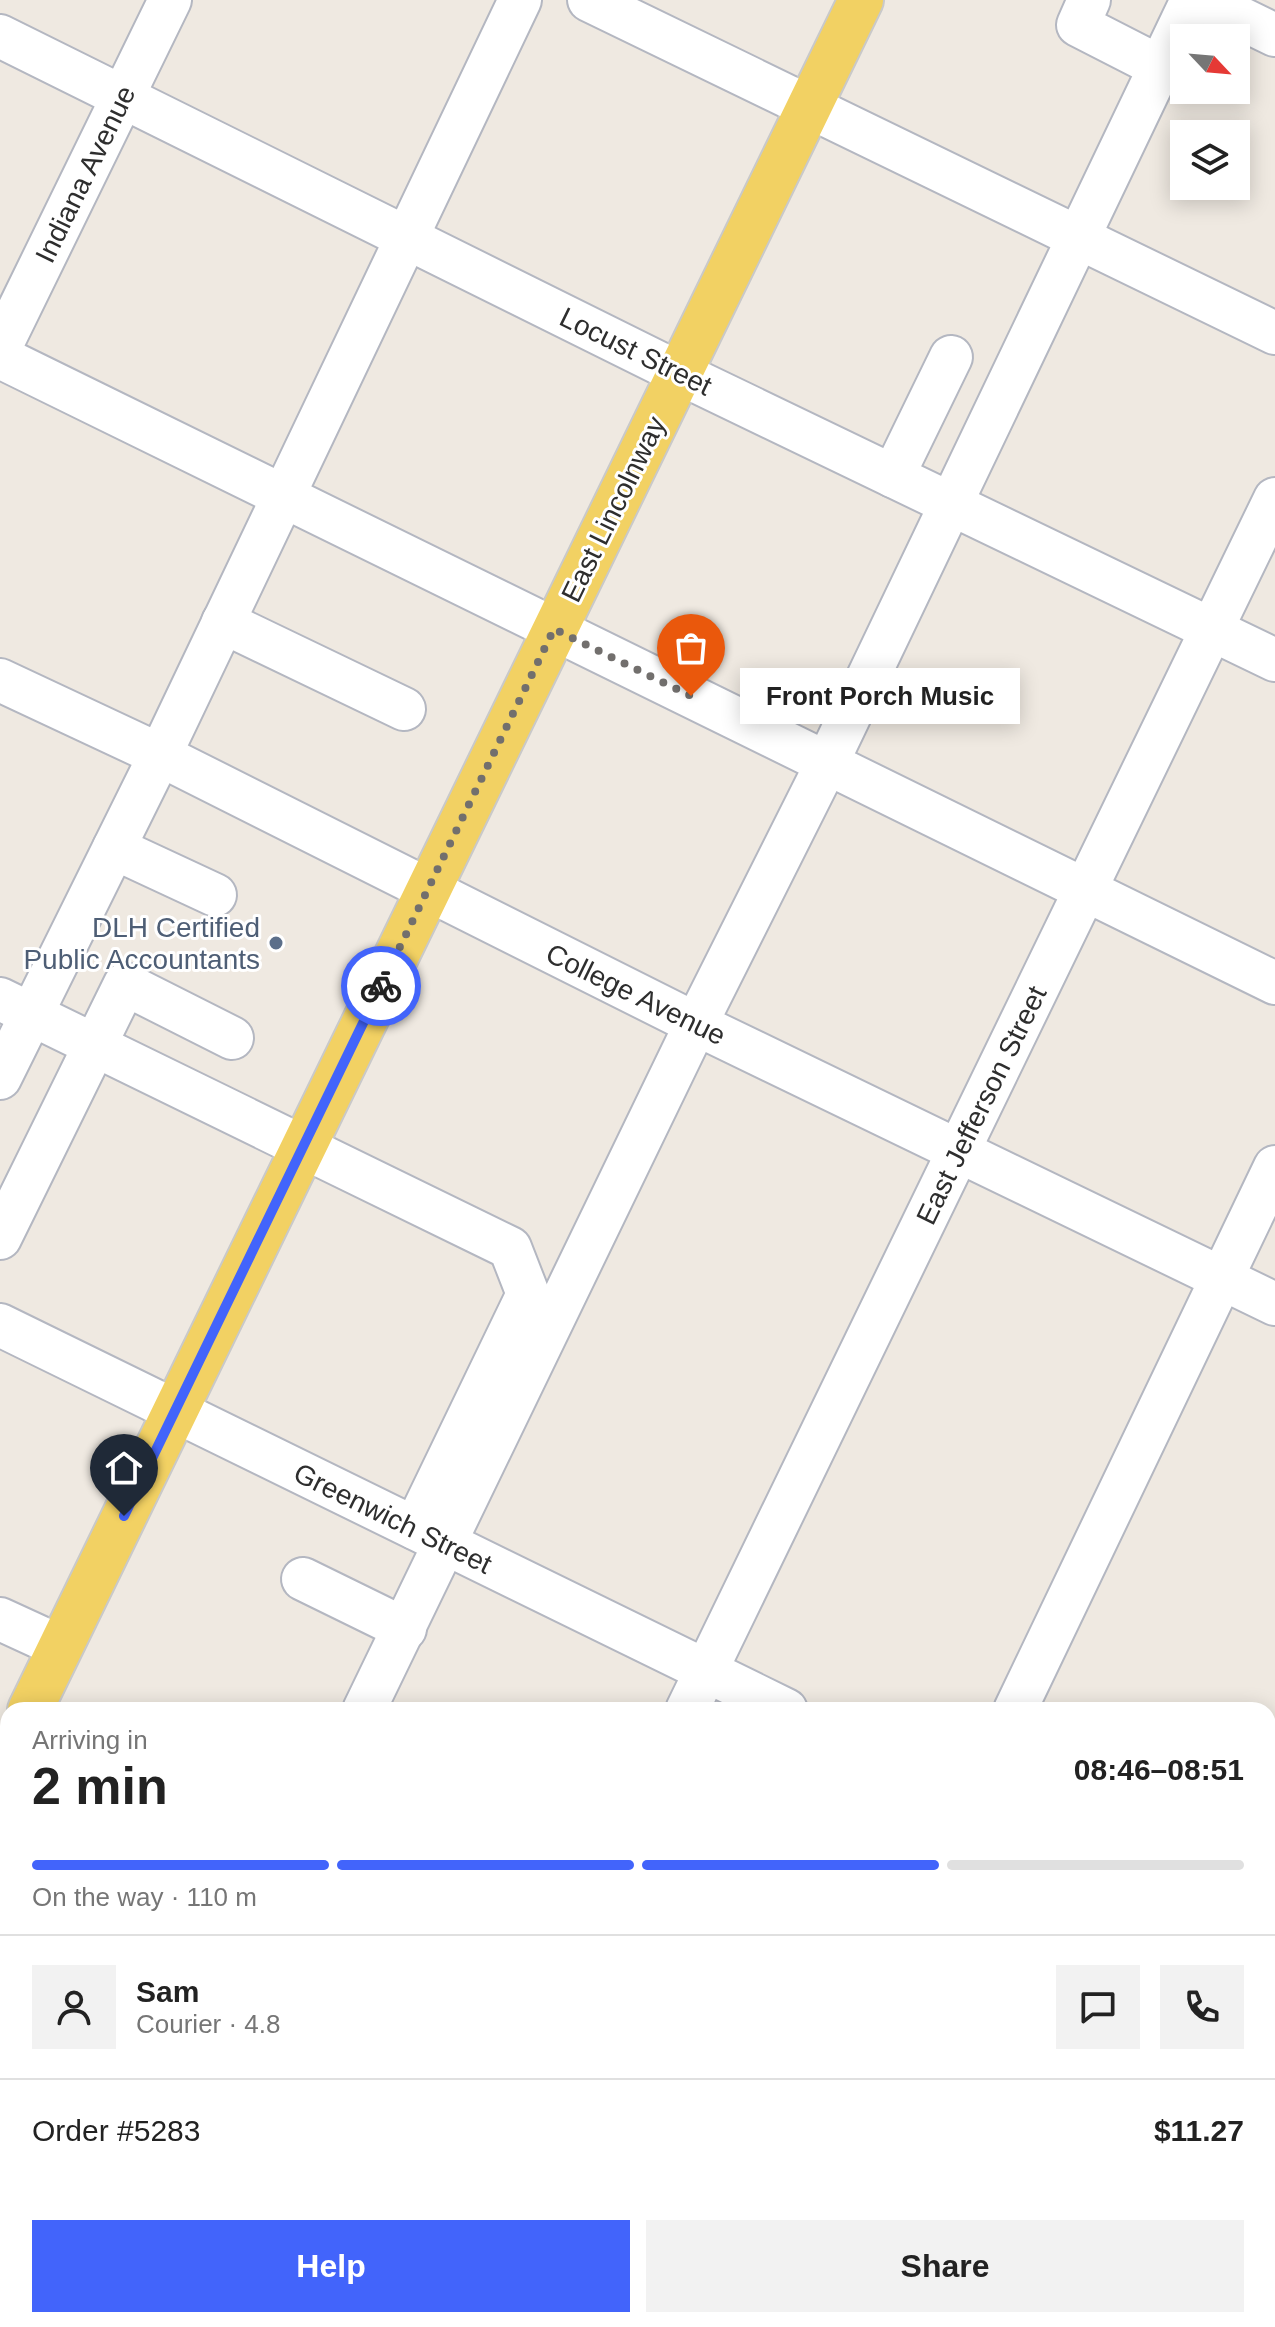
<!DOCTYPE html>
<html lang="en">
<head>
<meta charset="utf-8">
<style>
  :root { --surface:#fff; --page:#f2f2f2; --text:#222; --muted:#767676; --line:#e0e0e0; --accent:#4264fb }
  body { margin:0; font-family:Helvetica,sans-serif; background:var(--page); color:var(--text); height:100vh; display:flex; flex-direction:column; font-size:30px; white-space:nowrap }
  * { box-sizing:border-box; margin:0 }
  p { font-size:26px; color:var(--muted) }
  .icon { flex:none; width:44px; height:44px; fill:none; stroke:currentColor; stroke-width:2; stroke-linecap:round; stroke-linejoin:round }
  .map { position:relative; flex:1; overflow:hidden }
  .drawer { position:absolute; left:0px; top:1702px; width:1276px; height:626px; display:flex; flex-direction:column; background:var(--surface); border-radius:24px 24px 0 0; box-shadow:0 4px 20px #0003 }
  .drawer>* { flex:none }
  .needle { width:52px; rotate:116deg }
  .controls { position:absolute; left:1170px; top:24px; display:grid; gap:16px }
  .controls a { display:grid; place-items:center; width:80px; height:80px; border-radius:0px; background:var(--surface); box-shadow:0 4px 20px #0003; font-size:40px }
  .pin { position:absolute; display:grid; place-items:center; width:68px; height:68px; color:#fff; margin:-82px -34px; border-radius:50% 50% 50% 0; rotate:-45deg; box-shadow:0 0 8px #0007 }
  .pin .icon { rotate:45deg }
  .courier { position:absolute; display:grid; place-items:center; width:80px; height:80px; margin:-40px; border:6px solid #4264fb; border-radius:50%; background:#fff; color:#222; box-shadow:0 2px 10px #0007 }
  .bubble { position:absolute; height:56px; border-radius:0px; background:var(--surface); box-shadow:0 4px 20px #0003; font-size:26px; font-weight:700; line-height:56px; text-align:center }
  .overview em { font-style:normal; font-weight:700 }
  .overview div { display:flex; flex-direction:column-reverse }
  .overview { display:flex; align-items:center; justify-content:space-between; height:136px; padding:0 32px }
  h1 { font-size:52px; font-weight:700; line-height:60px }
  .bar { display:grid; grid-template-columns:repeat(4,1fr); gap:12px 8px; align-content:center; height:96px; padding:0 32px }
  .bar i { height:10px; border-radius:6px; background:var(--line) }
  .bar .on { background:var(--accent) }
  .bar p { grid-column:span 4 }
  .line { display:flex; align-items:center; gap:20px; padding:0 32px; border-top:2px solid var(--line) }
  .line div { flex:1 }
  .round { display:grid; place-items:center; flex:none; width:84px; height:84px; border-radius:0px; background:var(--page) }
  .button { display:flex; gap:16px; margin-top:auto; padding:16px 32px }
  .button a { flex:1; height:92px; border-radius:0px; background:var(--accent); color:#fff; font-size:32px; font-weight:700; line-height:92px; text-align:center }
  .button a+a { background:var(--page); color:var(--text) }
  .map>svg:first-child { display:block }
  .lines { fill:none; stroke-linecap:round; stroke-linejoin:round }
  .minor-casing { stroke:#b4b7c1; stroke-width:46 }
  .major-casing { stroke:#c9c9c9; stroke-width:48 }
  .minor { stroke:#fff; stroke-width:42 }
  .major { stroke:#f2d163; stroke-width:44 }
  .done { stroke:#726f6d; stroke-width:8; stroke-dasharray:0 14.4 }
  .route { stroke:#4264fb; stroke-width:10 }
  .service-dot { fill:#5c6f8a; stroke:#fff; stroke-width:3 }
  .labels { text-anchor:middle; stroke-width:6; stroke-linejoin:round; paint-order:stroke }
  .street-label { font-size:28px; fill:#2e2e2e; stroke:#fff }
  .service-label { font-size:28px; fill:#4e5e75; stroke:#fff; text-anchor:end }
</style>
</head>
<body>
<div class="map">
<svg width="1275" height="2327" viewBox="0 0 1275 2327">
  <rect width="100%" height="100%" fill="#efe9e1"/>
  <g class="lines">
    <defs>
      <g id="minor">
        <polyline points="589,0 1275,333"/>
        <polyline points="1089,0 1078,25 1160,67"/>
        <polyline points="1203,0 1275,35"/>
        <polyline points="0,36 679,373 1275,660"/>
        <polyline points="0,348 170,0"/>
        <polyline points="0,357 1275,983"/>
        <polyline points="893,476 951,357"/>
        <polyline points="223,622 404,709"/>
        <polyline points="0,680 160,755 696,1024 1275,1304"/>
        <polyline points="114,848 215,895"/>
        <polyline points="0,999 510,1248 528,1294 415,1528"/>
        <polyline points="0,1078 160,755 520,0"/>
        <polyline points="0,1238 125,984 232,1038"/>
        <polyline points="0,1325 786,1710"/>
        <polyline points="303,1579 405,1629"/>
        <polyline points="0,1619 61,1647"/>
        <polyline points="364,1710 696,1024 827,763 1192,0"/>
        <polyline points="687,1710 1275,499"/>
        <polyline points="1015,1710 1275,1167"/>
        <polyline points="1268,1829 1275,1815"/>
        <polyline points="0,1831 8,1835"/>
        <polyline points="1268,1945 1275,1949"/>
        <polyline points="0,2020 7,2005"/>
        <polyline points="0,2185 8,2189"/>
        <polyline points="0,2246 8,2251"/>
        <polyline points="992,2320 1007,2327"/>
        <polyline points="42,2327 45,2320"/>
        <polyline points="384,2327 388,2320"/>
      </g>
      <g id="major">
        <polyline points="30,1710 861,0"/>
        <polyline points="0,1772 8,1755"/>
      </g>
    </defs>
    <use href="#minor" class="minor-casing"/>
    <use href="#major" class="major-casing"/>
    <use href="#minor" class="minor"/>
    <use href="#major" class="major"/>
  </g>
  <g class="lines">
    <polyline class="done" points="381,986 554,629 691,696"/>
    <polyline class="route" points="124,1516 381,986"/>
  </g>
  <circle class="service-dot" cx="276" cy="943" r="8"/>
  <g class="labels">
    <g class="street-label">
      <text transform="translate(85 174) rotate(-64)" y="10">Indiana Avenue</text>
      <text transform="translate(636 351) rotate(26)" y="10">Locust Street</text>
      <text transform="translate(613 509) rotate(-64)" y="10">East Lincolnway</text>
      <text transform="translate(636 994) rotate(26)" y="10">College Avenue</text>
      <text transform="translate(981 1105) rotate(-64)" y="10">East Jefferson Street</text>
      <text transform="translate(393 1518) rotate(26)" y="10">Greenwich Street</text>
    </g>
    <g class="service-label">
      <text x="260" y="937">DLH Certified<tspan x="260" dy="32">Public Accountants</tspan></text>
    </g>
  </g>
</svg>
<div class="controls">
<a><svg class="needle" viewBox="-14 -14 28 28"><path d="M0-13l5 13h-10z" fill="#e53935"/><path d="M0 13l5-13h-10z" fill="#767676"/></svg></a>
<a><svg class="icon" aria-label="layers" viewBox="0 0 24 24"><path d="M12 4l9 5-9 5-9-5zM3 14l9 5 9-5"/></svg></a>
</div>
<div class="pin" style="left:691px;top:696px;background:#ea580c"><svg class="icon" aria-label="bag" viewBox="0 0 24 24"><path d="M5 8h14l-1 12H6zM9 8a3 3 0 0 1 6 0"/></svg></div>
<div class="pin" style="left:124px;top:1516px;background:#1f2937"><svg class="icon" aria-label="home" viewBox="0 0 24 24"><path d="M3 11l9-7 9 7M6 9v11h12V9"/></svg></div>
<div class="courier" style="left:381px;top:986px"><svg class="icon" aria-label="bike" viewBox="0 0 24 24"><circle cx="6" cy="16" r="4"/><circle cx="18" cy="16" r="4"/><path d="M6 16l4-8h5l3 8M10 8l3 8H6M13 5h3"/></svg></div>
<div class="bubble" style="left:740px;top:668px;width:280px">Front Porch Music</div>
<section class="drawer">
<div class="overview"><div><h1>2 min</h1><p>Arriving in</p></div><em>08:46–08:51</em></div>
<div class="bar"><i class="on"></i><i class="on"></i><i class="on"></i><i></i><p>On the way · 110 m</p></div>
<div class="line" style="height:144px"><a class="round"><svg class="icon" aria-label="person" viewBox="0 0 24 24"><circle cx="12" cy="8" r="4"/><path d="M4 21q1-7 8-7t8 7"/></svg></a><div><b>Sam</b><p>Courier · 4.8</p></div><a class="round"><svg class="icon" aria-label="chat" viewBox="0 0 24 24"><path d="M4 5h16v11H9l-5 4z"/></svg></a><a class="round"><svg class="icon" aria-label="phone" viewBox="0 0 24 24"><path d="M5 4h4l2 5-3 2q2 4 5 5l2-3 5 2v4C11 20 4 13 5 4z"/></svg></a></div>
<div class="line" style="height:104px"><div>Order #5283</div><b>$11.27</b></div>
<div class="button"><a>Help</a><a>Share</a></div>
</section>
</div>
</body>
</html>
